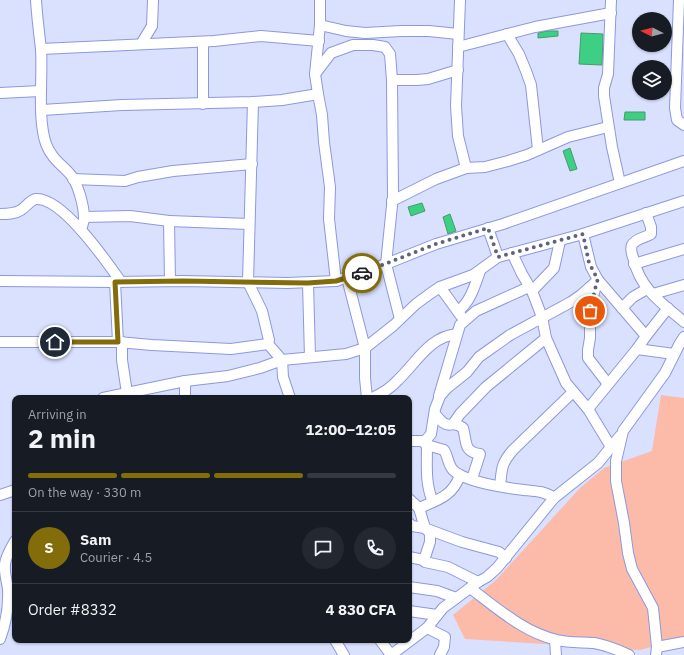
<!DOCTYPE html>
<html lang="en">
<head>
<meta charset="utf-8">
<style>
  :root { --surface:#171b24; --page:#242831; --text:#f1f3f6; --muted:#9ea1a6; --line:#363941; --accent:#826d0a }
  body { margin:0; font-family:"IBM Plex Sans",sans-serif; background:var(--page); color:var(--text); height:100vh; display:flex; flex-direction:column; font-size:15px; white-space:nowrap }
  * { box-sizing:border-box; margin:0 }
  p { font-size:13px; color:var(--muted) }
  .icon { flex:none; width:22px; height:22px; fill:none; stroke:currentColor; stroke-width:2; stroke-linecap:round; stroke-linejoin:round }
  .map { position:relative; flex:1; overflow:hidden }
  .details { position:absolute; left:12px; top:395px; width:400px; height:248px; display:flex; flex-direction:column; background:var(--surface); border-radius:8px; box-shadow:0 1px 3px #0004 }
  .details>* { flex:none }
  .needle { width:26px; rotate:276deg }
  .controls { position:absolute; left:632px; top:12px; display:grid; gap:8px }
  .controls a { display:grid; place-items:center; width:40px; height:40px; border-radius:50%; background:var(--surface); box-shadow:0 1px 3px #0004; font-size:20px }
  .pin { position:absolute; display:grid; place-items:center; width:34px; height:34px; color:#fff; margin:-17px; border:2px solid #fff; border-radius:50%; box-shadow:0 1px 4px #0007 }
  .courier { position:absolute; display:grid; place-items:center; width:40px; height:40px; margin:-20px; border:3px solid #826d0a; border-radius:50%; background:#fff; color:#222; box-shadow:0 1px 5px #0007 }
  .summary em { font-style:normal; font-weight:700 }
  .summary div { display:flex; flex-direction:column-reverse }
  .summary { display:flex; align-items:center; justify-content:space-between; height:68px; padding:0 16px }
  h1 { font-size:26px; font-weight:700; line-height:30px }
  .bar { display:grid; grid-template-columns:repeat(4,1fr); gap:6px 4px; align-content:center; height:48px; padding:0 16px }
  .bar i { height:5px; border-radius:3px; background:var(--line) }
  .bar .current { background:var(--accent) }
  .bar p { grid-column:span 4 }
  .line { display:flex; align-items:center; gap:10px; padding:0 16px; border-top:1px solid var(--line) }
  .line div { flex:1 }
  .round { display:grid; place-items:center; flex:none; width:42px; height:42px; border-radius:21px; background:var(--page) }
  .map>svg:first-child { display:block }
  .green { fill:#fcbaa8 }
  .building { fill:#3dcf83; stroke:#4b996b }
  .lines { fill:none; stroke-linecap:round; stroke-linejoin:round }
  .minor-casing { stroke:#8c98df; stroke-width:12 }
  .minor { stroke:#fff; stroke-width:10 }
  .done { stroke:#5e6480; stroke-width:4; stroke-dasharray:0 7.2 }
  .route { stroke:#826d0a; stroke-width:5 }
</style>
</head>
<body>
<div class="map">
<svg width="684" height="655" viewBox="0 0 684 655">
  <rect width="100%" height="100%" fill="#dae1ff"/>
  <polygon class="green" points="661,395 684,398 684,637 681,639 640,650 465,639 453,615 496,580 580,488 604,468 652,451"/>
  <g class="building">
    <polygon points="547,31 558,31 558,36 538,38 538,33"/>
    <polygon points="581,33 603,34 602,65 579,64"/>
    <polygon points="625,112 645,112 645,120 624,120"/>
    <polygon points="570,148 577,169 570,171 563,151"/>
    <polygon points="422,203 425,211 411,216 408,207"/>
    <polygon points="450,214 456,231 448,234 443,217"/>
  </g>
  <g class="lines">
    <defs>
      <g id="minor">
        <path d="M36,0C37,16 39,33 41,49C43,77 37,117 46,144C52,159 60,163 70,174C78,183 84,206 84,218C84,222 82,226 81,230"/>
        <polyline points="460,0 456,106 458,136 466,168"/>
        <polyline points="611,0 608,74 604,88 604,96 612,147 620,183"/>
        <polyline points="679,0 675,108 677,120 684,125"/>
        <polyline points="320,25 346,31 365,33 401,31 429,31 458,34"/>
        <polyline points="507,34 519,54 526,71 531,85 538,150"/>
        <polyline points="203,42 203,104"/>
        <polyline points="141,44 152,26 153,0"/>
        <polyline points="458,47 535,27 611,13"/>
        <polyline points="41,49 214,41 261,36 319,41"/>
        <polyline points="315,74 331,53 353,45 373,45 385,47 390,54 392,80 417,80 428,79 458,70"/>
        <polyline points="392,80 393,196 386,264 400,319"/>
        <polyline points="0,93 40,91"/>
        <polyline points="318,94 322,115 324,142 330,187 329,219 336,281"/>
        <polyline points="253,102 248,282 262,311 269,340 268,344 282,360 283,377 290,398"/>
        <polyline points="42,110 122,105 253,102 282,100 318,94 315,74 320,25 320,0"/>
        <polyline points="73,179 125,181 138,177 173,171 252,164"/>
        <polyline points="392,201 436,179 466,168 485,167 508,161 527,155 568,137 608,127"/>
        <path d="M646,213L651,227V234C645,238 636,238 632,245C630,249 632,255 634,260C640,289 663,304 684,322"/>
        <path d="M0,214C7,214 15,214 21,210C26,207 30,200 36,199C62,197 107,262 121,282"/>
        <polyline points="84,217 130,216 169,221"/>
        <polyline points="488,228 498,257"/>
        <polyline points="583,234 591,267 598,280 622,308"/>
        <polyline points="512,253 522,274 532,291 542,317 546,338 566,383 588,409 611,447"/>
        <polyline points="634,264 684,249"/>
        <polyline points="347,278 365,348 365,378 367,398"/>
        <polyline points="0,281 115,282 183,281 287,283 336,281 386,264 436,244 503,224 684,161"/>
        <polyline points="170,281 169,221 249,224"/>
        <polyline points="597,281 590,309 590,338 588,350 588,358 608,384"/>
        <polyline points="115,282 118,342"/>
        <polyline points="308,283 310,357"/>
        <polyline points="440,287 461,316"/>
        <polyline points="647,289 633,297 622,308 646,336 637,349 674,354"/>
        <polyline points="532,291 554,268 560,241"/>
        <polyline points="653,294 684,285"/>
        <path d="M458,311C470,303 475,285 480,271"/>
        <polyline points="646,336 668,308"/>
        <polyline points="0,342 118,342 152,345 231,349 268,344"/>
        <polyline points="122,342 122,360 127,393"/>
        <polyline points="185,381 185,398"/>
        <polyline points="439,396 460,325 476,311 529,287"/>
        <polyline points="103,398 185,381 228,376 260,368 282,360 346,354 365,348 394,325 416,304 431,293 440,287 473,275 498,257 583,234 684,201"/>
        <path d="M372,398C381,394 391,388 398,380C416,363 430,336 457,334"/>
        <polyline points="588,409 637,349"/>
        <path d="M435,414C440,420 445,427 453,424L460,414L486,387L546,338"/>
        <path d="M453,424L458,425L463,428C467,441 463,452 480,454L472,479"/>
        <path d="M409,441H422L427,445L444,450C448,456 448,465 453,470C465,482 507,488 524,490C534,491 545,491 554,498"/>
        <polyline points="422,441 426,440 431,434 435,409 440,396 447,388 467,372 479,357 510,335 571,302 581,295 598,280"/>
        <path d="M427,445C427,465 425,484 433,502"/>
        <path d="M500,486C502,468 501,464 513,450L573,392"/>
        <polyline points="0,495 15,490"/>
        <polyline points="409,499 419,508 425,528 430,533 430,542 424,560 425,562 448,567 478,582"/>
        <path d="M419,508C438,500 453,496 460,475"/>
        <polyline points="409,523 412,526 425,528"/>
        <polyline points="427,529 462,542 499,552 506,558"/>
        <polyline points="409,557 424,560"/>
        <polyline points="409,587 437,591 456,598"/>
        <path d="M470,588C497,608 523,632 557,640C569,643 581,642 594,643C606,645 618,650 629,655"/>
        <polyline points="409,611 437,615"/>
        <polyline points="427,628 445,637 444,647 440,655"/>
        <path d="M0,639C6,623 9,607 8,589C7,581 4,573 5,564C6,556 11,548 15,541"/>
        <polyline points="335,640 344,655"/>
        <polyline points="380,640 391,655"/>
        <polyline points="555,640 556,655"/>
        <polyline points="657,647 684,642"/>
        <polyline points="391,655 427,628 443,608 478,582 487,577 497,568 554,498 598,463 620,436"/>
        <polyline points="656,655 657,647 653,608 632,569 628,553 624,523 616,481 616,461 623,431 665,373 680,343 684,337"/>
      </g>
    </defs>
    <use href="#minor" class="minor-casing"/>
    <use href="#minor" class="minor"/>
  </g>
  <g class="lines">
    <polyline class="done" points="362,273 436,244 488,228 498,257 583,234 589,263 598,280 597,281 590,311"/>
    <polyline class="route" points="55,342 118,342 115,282 183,281 308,283 336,281 362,273"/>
  </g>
</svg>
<div class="controls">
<a><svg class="needle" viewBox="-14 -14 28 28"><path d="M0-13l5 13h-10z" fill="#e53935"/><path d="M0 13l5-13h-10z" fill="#9ea1a6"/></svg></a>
<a><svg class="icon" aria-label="layers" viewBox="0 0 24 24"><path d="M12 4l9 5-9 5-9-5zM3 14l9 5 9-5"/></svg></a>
</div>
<div class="pin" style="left:590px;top:311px;background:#ea580c"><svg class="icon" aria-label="bag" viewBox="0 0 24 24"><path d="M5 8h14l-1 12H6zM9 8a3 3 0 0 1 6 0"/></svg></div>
<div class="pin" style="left:55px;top:342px;background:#1f2937"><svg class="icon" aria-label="home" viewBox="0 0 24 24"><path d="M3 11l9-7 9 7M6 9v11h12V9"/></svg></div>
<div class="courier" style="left:362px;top:273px"><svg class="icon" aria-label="car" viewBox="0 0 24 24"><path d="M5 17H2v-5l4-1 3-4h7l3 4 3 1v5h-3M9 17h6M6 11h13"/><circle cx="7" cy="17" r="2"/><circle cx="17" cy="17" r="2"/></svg></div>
<section class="details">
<div class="summary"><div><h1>2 min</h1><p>Arriving in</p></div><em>12:00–12:05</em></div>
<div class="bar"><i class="current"></i><i class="current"></i><i class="current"></i><i></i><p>On the way · 330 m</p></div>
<div class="line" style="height:72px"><b class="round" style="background:var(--accent);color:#fff">S</b><div><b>Sam</b><p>Courier · 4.5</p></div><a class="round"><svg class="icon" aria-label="chat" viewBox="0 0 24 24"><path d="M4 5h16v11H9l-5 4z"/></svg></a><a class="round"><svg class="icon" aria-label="phone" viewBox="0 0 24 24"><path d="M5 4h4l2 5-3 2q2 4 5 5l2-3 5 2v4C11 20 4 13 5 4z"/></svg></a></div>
<div class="line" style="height:52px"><div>Order #8332</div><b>4 830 CFA</b></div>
</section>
</div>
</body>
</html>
